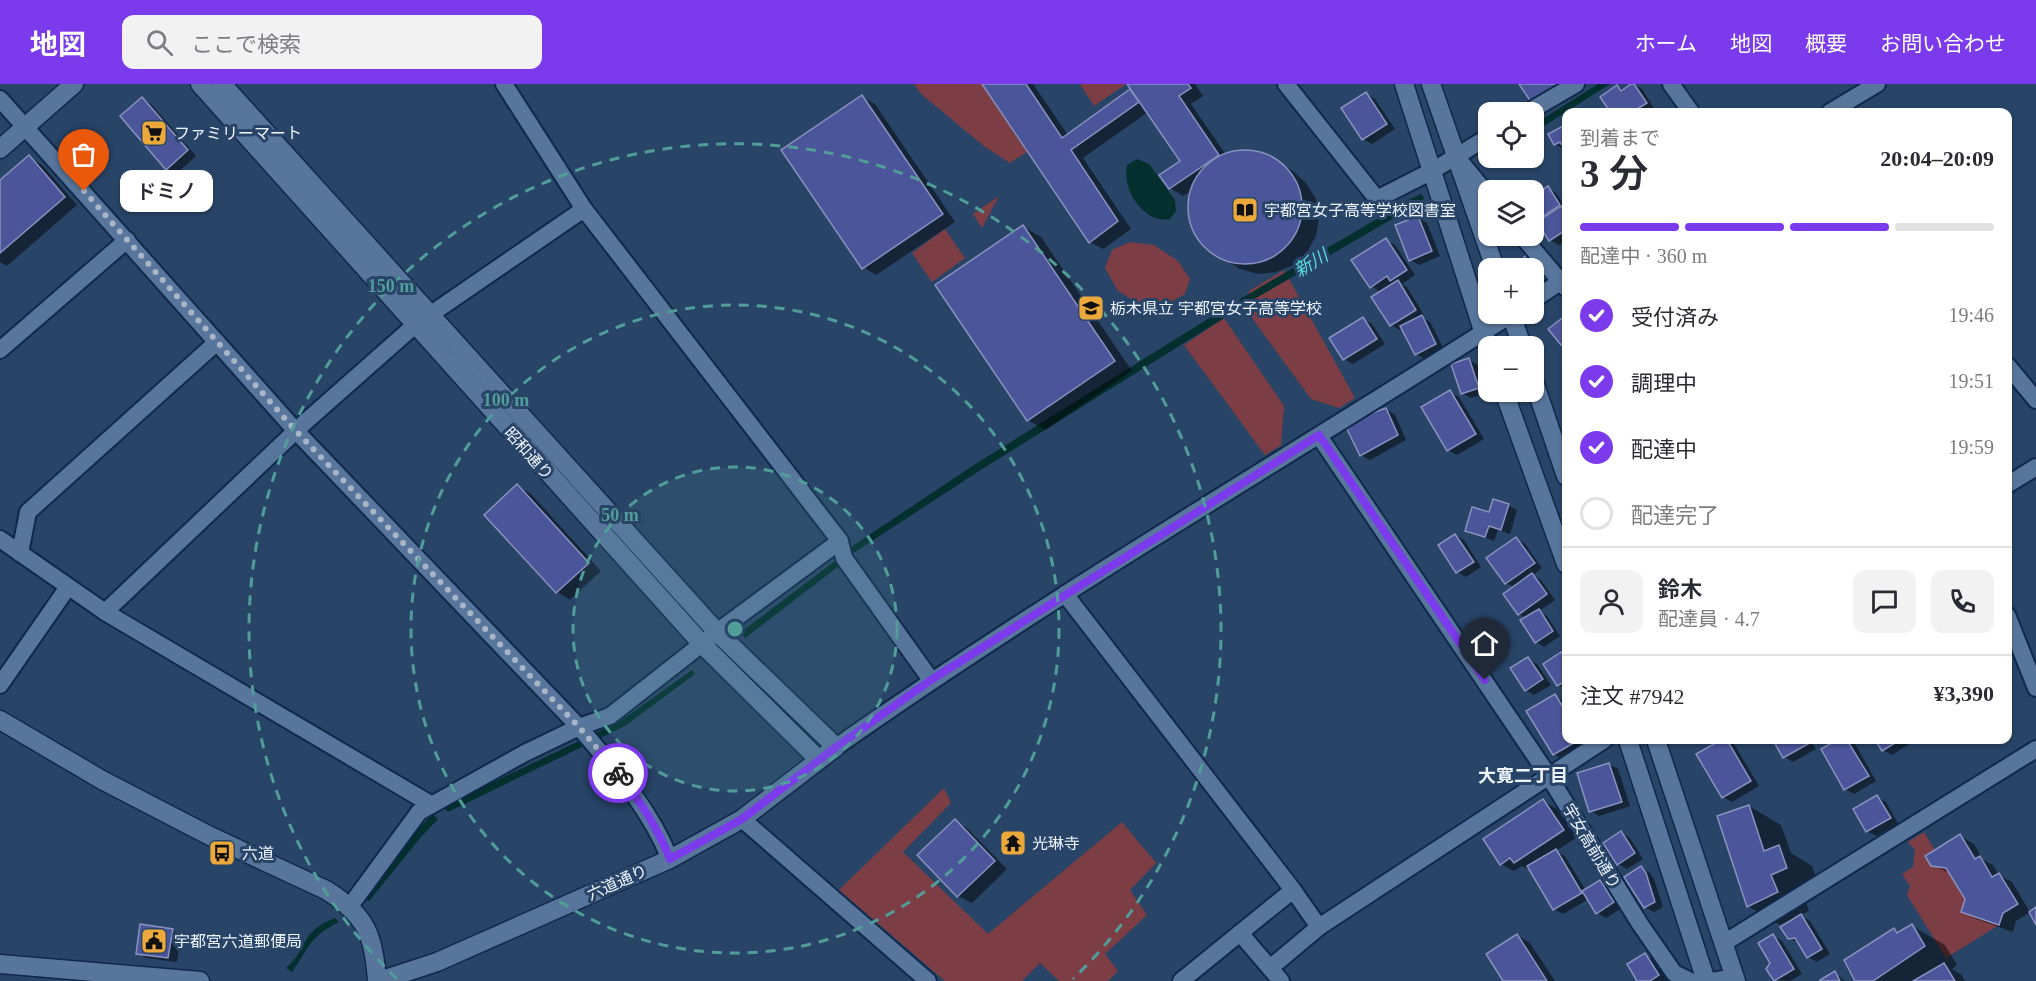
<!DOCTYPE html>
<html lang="ja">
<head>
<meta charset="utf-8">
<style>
  :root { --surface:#fff; --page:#f2f2f3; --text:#2b2b33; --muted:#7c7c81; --line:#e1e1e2; --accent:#7c3aed }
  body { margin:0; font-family:"Times New Roman","Noto Sans JP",serif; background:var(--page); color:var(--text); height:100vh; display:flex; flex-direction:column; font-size:22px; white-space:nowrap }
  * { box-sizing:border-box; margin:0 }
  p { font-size:20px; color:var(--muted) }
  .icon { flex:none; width:33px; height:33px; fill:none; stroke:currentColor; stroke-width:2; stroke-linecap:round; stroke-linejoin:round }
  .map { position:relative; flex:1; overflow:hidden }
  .sheet { position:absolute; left:1562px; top:24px; width:450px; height:636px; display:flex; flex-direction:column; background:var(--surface); border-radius:12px; box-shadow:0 2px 4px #0004 }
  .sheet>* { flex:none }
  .fabs { position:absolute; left:1478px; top:18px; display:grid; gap:12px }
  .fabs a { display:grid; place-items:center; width:66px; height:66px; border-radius:12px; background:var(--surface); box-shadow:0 2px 4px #0004; font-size:30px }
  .pin { position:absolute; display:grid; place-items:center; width:51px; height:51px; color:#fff; margin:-62px -26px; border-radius:50% 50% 50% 0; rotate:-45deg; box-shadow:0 0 6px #0007 }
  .pin .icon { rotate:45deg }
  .courier { position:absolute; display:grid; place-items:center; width:60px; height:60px; margin:-30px; border:4px solid #7c3aed; border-radius:50%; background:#fff; color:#222; box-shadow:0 2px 8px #0007 }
  .bubble { position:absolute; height:42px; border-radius:12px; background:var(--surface); box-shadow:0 2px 4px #0004; font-size:20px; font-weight:600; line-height:42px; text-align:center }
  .overview em { font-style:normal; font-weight:600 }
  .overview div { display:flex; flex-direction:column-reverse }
  .overview { display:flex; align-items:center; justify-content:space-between; height:102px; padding:0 18px }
  h1 { font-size:39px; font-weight:600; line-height:45px }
  .bar { display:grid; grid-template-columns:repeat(4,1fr); gap:9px 6px; align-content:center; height:72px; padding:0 18px }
  .bar i { height:8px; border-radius:4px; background:var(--line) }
  .bar .selected { background:var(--accent) }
  .bar p { grid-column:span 4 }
  .line { display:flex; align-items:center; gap:15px; padding:0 18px; border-top:2px solid var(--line) }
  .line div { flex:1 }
  .round { display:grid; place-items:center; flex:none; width:63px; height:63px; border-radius:12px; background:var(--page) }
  ol { padding:0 18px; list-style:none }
  li { display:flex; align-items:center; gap:18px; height:66px }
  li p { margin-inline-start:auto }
  li .icon { padding:6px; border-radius:50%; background:var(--accent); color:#fff; stroke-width:4 }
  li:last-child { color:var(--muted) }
  li i { width:33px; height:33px; border:3px solid var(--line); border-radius:50% }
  header { display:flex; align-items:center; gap:36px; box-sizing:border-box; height:84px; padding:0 30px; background:var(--accent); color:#fff }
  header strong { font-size:28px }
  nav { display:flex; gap:33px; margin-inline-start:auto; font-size:21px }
  .search { width:420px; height:54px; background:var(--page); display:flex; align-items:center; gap:15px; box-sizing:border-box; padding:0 21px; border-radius:12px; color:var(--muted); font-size:22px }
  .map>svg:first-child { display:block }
  .green { fill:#7c3e44 }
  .water { fill:#042f2f }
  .shadow { fill:#0007 }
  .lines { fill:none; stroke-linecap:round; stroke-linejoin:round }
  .stream { stroke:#042f2f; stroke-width:7 }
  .building { fill:#4b5599; stroke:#8992c0; stroke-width:1.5 }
  .minor-casing { stroke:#0f294a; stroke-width:20 }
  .tertiary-casing { stroke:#0f294a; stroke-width:21 }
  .minor { stroke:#58769c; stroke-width:16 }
  .tertiary { stroke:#58769c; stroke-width:18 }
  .done { stroke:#a8b6c8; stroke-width:6; stroke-dasharray:0 10.8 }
  .route { stroke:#7c3aed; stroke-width:8 }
  .ring { fill:none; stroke:#529c99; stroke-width:3; stroke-dasharray:10 8 }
  .labels { text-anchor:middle; stroke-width:6; stroke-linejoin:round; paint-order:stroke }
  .poi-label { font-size:16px; fill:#edf4fd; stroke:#284467; text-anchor:start }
  .street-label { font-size:16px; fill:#edf4fd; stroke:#284467 }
  .water-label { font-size:18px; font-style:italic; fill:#5adbda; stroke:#284467 }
  .neighbourhood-label { font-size:18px; font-weight:bold; fill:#edf4fd; stroke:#284467 }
  .centre { fill:#529c99; stroke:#284467; stroke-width:3 }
  .ring-label { font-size:18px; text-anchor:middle; font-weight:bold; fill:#529c99; stroke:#284467; stroke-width:6; stroke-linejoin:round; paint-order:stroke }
</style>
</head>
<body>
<header>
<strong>地図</strong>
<div class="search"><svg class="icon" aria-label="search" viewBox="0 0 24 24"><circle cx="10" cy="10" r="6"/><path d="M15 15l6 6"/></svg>ここで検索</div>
<nav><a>ホーム</a><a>地図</a><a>概要</a><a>お問い合わせ</a></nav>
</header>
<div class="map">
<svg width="2036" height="897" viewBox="0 0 2036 897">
  <rect width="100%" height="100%" fill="#284467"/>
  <g class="green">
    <polygon points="914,0 982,0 1027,68 1010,79 985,63 920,9"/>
    <polygon points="1080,0 1126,0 1094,22"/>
    <polygon points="999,112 982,144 973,130"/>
    <polygon points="945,145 965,174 932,198 912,169"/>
    <polygon points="1130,158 1154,161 1178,177 1190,195 1185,210 1169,219 1144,223 1118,207 1105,184 1112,166"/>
    <polygon points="1284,186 1355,314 1339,324 1311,315 1247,227 1249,207"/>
    <polygon points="1224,234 1284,322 1281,361 1265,371 1184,261"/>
    <polygon points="944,704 951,719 903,768 988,850 1122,738 1156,779 1130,806 1147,831 1105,870 1118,887 1108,897 1059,897 1040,879 1022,897 945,897 839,806"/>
    <polygon points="1924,748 1935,766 1925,772 1932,782 1946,784 1965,815 1961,828 1999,841 1946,874 1907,811 1910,802 1902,790 1913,783 1915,766 1908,758"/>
  </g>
  <g class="water">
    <polygon points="1598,0 1610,0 1533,49 1533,41"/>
    <path d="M1137,75L1149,80L1175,116L1176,127L1169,136C1165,135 1159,136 1155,134C1135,125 1123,101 1127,81Z"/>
    <polygon points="1411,115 1413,123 1244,221 1240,215"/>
    <polygon points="1219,228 1224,234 979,387 852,470 851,463 974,381"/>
    <polygon points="835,477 839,482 745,554 741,548"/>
    <polygon points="692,586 695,590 625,642 448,728 443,722 619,638"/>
    <polygon points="433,730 438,735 421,753 369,817 363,813 419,744"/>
    <path d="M335,834L339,838C310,852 309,863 292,888L286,884C309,864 299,848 335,834Z"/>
  </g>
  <g class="shadow">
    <polygon points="983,0 1033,0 1068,51 1132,6 1129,0 1195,0 1203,12 1191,20 1226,71 1238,68 1256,68 1292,86 1306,99 1316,115 1319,133 1316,152 1307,168 1294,181 1276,188 1258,190 1240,185 1205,163 1195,148 1189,130 1192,106 1183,112 1170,104 1182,77 1148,28 1083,74 1131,145 1103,165 1090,158"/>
    <polygon points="1633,0 1642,5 1654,24 1648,28 1612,28 1602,13 1617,3 1624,6"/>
    <polygon points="1366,10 1375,15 1395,45 1372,60 1363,55"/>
    <polygon points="862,13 875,20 955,138 876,191 863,183"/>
    <polygon points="142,15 151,20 196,72 176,90 167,85"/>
    <polygon points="1563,44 1566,45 1566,66 1555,60"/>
    <polygon points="29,73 42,81 77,121 7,182 0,178 0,98"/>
    <polygon points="1548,104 1556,109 1566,124 1566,159 1565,157 1559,161 1550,156 1533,129 1533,114"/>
    <polygon points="1418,134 1427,139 1440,172 1419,181 1410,176"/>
    <polygon points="1024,143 1041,153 1132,287 1045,346 1028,336"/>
    <polygon points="1386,156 1395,161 1415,191 1402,200 1407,203 1424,231 1421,233 1430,238 1444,265 1425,275 1416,270 1403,244 1400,246 1391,241 1381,208 1371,202"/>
    <polygon points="1526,173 1550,194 1539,203 1535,201 1533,184 1530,184"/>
    <polygon points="1363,235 1372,240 1385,260 1353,280 1344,275 1332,254"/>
    <polygon points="1469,276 1478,281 1487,309 1471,314 1462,309"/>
    <polygon points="1450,308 1459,313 1484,355 1457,371 1448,366"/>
    <polygon points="1386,325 1395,331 1406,356 1370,376 1361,371"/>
    <polygon points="517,402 531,410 601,487 570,516 557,508"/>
    <polygon points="1508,421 1517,426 1510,450 1498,446 1494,457 1467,446 1490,430"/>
    <polygon points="1455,451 1464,456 1481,483 1466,493 1457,488"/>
    <polygon points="1516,455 1525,460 1542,484 1533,491 1541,496 1555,516 1539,527 1547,532 1560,552 1544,563 1536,558 1526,534 1519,530 1514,503 1506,499"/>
    <polygon points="1561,570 1566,573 1566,606 1558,601 1545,580"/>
    <polygon points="1528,575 1537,580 1551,601 1534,611 1526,606"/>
    <polygon points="1556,612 1566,620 1566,656 1587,656 1589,659 1562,675 1554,670"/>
    <polygon points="1723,656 1734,660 1759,702 1732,718 1723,713 1698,670"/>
    <polygon points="1775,656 1810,656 1816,665 1793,678 1784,673"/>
    <polygon points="1840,656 1850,656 1854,658 1876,697 1854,710 1845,705 1823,666"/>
    <polygon points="1877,656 1907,656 1909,660 1892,671 1883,666"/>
    <polygon points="1609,680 1618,685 1630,722 1599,732 1591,727"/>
    <polygon points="1877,713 1886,718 1898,740 1876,752 1867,747"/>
    <polygon points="1543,717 1557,725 1576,754 1556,767 1565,772 1586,807 1600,798 1609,803 1622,824 1606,834 1597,829 1589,815 1563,830 1554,825 1530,785 1529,786 1522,782 1514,787 1501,780"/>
    <polygon points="1749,722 1781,741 1791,769 1812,782 1819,802 1803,809 1809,827 1800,831 1810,837 1830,870 1817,878 1808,873 1800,859 1789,854 1791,836 1780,841 1748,822"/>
    <polygon points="955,737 968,745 1007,785 972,819 958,812"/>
    <polygon points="1621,749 1630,754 1643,775 1627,785 1618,780"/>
    <polygon points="1960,752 1974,760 1983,776 1993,781 1999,791 2012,798 2030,828 2016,837 2013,848 1976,835 1963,828 1967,815 1951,790 1933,781"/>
    <polygon points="1641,784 1650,789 1654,795 1663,823 1654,828 1645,823"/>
    <polygon points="1912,842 1945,861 1957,881 1952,885 1962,891 1965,897 1857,897 1894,846 1900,849"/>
    <polygon points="172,846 181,851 177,878 146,874 137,869"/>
    <polygon points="1517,851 1530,859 1555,897 1505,897"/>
    <polygon points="1773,852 1782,857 1802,890 1790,897 1774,896 1772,879"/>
    <polygon points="1645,871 1654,876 1667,897 1639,897"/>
    <polygon points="1835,889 1845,897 1822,897"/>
  </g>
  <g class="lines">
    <g class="stream">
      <polyline points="1404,123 1420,114"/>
      <polyline points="1216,235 1250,214"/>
    </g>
  </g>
  <g class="building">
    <polygon points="982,0 1026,0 1062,54 1130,5 1139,18 1071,66 1118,137 1089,159"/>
    <polygon points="1127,0 1188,0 1191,4 1179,12 1219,71 1169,105 1159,91 1180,77"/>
    <polygon points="1519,0 1557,0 1557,1 1531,18"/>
    <polygon points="1631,0 1634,0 1647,19 1632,28 1610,28 1600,13 1617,1 1621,7"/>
    <polygon points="1366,8 1387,40 1362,56 1341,24"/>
    <polygon points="862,11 943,130 862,185 781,66"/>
    <polygon points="142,13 188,66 166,86 120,32"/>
    <polygon points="1563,42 1566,46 1566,67 1560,58 1554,61 1548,50"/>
    <circle cx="1245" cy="123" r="57"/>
    <polygon points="29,71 65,113 0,169 0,96"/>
    <polygon points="1548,102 1560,121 1536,137 1533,132 1533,112"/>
    <polygon points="1561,122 1566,130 1566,146 1549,157 1537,138"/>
    <polygon points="1418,132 1432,167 1409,177 1395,141"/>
    <polygon points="1023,141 1115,277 1027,337 935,201"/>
    <polygon points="1386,154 1407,186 1390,197 1387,192 1370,204 1351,176"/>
    <polygon points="1529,169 1547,192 1534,202 1533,184 1528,184 1524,173"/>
    <polygon points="1398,196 1416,226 1390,242 1371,213"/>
    <polygon points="1422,231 1436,260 1415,271 1400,242"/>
    <polygon points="1566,231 1566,257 1561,261 1548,245"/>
    <polygon points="1363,233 1377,255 1343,276 1329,254"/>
    <polygon points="1469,274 1479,304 1461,310 1451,280"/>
    <polygon points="1450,306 1476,350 1447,367 1421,323"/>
    <polygon points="1386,324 1398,351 1360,372 1347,345 1369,330"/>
    <polygon points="517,400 589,479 556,509 484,431"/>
    <polygon points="1493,415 1509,420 1501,446 1489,442 1485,453 1465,447 1472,423 1489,428"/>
    <polygon points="1455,450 1474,478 1456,489 1438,461"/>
    <polygon points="1516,453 1535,479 1505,500 1486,474"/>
    <polygon points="1532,489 1547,510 1518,531 1503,510"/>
    <polygon points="1539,525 1553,547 1535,559 1520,536"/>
    <polygon points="1561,568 1566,576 1566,597 1557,602 1543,580"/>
    <polygon points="1528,573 1543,595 1525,607 1510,584"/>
    <polygon points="1555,610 1566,628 1566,656 1579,656 1553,671 1526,627"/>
    <polygon points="1721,656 1727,656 1751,697 1722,714 1696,670"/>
    <polygon points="1773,656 1805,656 1808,660 1783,674"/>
    <polygon points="1837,656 1847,656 1869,692 1844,706 1821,665"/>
    <polygon points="1875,656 1900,656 1882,667"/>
    <polygon points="1609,679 1622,718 1589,728 1577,689"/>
    <polygon points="1877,711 1891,734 1866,748 1853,725"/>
    <polygon points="1543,715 1564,746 1514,779 1510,774 1500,781 1483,755"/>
    <polygon points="1749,721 1764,767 1779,761 1787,784 1771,791 1778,808 1747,823 1717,732"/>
    <polygon points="955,735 995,777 957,813 917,771"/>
    <polygon points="1621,747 1635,769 1617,781 1603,759"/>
    <polygon points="1960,750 1975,775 1980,772 1992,793 1999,789 2018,820 2003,829 1999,841 1961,828 1965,815 1946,784 1931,782 1925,772"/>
    <polygon points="1556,765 1582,809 1553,826 1527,782"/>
    <polygon points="1641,782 1646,789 1655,818 1644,824 1624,793"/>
    <polygon points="1600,796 1614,818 1596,830 1582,807"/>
    <polygon points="2036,823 2036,841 2029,828"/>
    <polygon points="1801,830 1822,865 1807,874 1795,854 1788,855 1780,843"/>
    <polygon points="140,840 173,845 168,874 136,870"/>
    <polygon points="1912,840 1925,862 1873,897 1855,897 1844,876 1894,844 1897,849"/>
    <polygon points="1517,850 1547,897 1503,897 1486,870"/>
    <polygon points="1773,850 1794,885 1774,897 1766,885 1770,879 1758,859"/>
    <polygon points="1645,869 1659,891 1650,897 1637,897 1627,880"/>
    <polygon points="1944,879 1955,897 1913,897"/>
    <polygon points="1835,887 1840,897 1820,897 1820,896"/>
  </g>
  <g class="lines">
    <defs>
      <g id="minor">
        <polyline points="1286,0 1377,115 1432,87 1488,53"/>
        <polyline points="1671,0 1691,28"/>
        <path d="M0,15L296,347L579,643C614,684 650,725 670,775"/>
        <polyline points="1528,28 1576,0"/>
        <polyline points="1830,28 1877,0"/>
        <polyline points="1460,77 1488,111"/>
        <polyline points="1522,152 1566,204"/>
        <polyline points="1533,216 1566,194"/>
        <polyline points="0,266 127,156"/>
        <polyline points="2007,281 2036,316"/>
        <polyline points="1319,352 1548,691 1640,840 1674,889 1690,897"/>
        <polyline points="2007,401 2036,383"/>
        <polyline points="0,455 105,528 432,721"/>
        <polyline points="840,457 844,474 931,596"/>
        <polyline points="20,469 28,428 217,258"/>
        <polyline points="1065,510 1293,806 1319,843 1604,656"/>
        <polyline points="105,528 303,340 415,241 584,125"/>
        <polyline points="2007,531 2036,604"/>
        <polyline points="0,601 68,503"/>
        <path d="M836,663C1055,509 1287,374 1512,230"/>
        <polyline points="742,735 928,897"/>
        <polyline points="350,822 419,728 525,669 579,643 610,632 717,548 840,457 584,125 504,0"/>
        <polyline points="1240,849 1281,897"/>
        <polyline points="1724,859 2036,665"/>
        <polyline points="1270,884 1319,843"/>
        <polyline points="1181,897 1293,806"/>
        <polyline points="1712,897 1735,893"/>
      </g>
      <g id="tertiary">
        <polyline points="200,0 702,560 819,676"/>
        <polyline points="222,0 717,548 836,663 742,735 670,775 437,878 379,897"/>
        <polyline points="1404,0 1488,262"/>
        <polyline points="1431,0 1495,184"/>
        <polyline points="0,65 74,0"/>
        <polyline points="1511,230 1522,262"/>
        <polyline points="1533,295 1566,392"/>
        <polyline points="1504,308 1566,480"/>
        <path d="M0,636L102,696L210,752L326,806C366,831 374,851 377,897"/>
        <polyline points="1628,656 1706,897"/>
        <polyline points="1656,656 1736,897"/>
        <polyline points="0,880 200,897"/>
      </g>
    </defs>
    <use href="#minor" class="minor-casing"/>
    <use href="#tertiary" class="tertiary-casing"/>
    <use href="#minor" class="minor"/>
    <use href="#tertiary" class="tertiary"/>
  </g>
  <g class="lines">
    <polyline class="done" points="84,107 296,347 579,643 618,689"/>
    <path class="route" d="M618,689C638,714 658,745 670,775L742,735L836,663L931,596L1319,351L1485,596"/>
  </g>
  <circle cx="735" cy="545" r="162" fill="#529c99" fill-opacity=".12"/>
  <g class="ring">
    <circle cx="735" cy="545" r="162"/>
    <circle cx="735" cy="545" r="324"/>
    <path d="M397 895A486 486 0 1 1 1073 895"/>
  </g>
  <defs>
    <symbol id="supermarket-square" viewBox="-11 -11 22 22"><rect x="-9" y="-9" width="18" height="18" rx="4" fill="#eca93b" stroke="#284467"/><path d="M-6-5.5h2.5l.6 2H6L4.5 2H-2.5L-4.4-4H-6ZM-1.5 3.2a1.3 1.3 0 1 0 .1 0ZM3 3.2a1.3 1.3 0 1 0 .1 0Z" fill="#111"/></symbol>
    <symbol id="library-square" viewBox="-11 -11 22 22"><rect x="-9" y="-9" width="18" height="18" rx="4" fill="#eca93b" stroke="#284467"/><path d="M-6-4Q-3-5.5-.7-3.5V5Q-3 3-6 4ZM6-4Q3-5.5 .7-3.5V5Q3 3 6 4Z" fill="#111"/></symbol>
    <symbol id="school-square" viewBox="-11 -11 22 22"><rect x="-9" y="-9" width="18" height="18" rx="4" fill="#eca93b" stroke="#284467"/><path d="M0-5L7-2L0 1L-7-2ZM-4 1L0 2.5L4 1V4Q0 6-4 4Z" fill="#111"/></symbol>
    <symbol id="temple-square" viewBox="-11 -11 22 22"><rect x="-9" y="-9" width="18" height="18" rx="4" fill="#eca93b" stroke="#284467"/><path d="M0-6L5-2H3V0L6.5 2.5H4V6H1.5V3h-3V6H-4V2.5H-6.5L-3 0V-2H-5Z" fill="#111"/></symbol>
    <symbol id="bus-square" viewBox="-11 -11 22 22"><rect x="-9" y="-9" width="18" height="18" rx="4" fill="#eca93b" stroke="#284467"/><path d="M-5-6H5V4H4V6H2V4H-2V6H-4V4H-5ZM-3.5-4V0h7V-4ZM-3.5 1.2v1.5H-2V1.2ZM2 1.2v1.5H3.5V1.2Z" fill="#111"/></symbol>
    <symbol id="civic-square" viewBox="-11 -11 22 22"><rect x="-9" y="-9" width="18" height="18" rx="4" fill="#eca93b" stroke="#284467"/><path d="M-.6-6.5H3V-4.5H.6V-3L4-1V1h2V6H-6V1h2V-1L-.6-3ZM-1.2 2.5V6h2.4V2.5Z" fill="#111"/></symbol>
  </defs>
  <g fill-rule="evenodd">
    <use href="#supermarket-square" x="139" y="34" width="30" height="30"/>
    <use href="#library-square" x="1230" y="111" width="30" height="30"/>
    <use href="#school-square" x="1076" y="209" width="30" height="30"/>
    <use href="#temple-square" x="998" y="744" width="30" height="30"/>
    <use href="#bus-square" x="207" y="754" width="30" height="30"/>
    <use href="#civic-square" x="139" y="842" width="30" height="30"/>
  </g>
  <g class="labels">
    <g class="poi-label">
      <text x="174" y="55">ファミリーマート</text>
      <text x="1264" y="132">宇都宮女子高等学校図書室</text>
      <text x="1110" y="230">栃木県立 宇都宮女子高等学校</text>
      <text x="1032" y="765">光琳寺</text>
      <text x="242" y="775">六道</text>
      <text x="174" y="863">宇都宮六道郵便局</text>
    </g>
    <g class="street-label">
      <text transform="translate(529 369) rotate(48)" y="6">昭和通り</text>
      <text transform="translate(1592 762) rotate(59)" y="6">宇女高前通り</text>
      <text transform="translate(617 798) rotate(-24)" y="6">六道通り</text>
    </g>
    <g class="water-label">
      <text transform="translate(1311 179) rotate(-31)" y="6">新川</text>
    </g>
    <g class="neighbourhood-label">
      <text x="1523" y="698">大寛二丁目</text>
    </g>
  </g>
  <circle cx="735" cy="545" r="9" class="centre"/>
  <g class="ring-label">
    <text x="391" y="208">150 m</text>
    <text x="506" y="322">100 m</text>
    <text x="620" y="437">50 m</text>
  </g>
</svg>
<div class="fabs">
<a><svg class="icon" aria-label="locate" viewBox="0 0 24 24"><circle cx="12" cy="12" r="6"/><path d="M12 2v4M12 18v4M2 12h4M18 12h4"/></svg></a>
<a><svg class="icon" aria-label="layers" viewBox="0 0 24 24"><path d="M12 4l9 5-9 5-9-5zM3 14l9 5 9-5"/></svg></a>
<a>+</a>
<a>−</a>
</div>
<div class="pin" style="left:84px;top:107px;background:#ea580c"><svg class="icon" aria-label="bag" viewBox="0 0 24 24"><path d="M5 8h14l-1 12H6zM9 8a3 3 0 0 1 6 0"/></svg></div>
<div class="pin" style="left:1485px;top:596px;background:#1f2937"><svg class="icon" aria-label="home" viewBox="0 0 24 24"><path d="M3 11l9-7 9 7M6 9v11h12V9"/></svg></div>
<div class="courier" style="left:618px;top:689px"><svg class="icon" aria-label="bike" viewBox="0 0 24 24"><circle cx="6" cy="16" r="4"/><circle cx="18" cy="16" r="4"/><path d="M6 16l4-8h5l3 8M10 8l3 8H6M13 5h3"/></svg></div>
<div class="bubble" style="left:120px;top:86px;width:93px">ドミノ</div>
<section class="sheet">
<div class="overview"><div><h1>3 分</h1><p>到着まで</p></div><em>20:04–20:09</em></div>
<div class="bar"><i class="selected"></i><i class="selected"></i><i class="selected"></i><i></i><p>配達中 · 360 m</p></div>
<ol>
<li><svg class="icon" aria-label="check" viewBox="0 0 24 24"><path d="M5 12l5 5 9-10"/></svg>受付済み<p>19:46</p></li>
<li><svg class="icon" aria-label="check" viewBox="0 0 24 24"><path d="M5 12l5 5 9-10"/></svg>調理中<p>19:51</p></li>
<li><svg class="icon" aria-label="check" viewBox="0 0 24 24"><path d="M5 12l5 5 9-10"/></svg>配達中<p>19:59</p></li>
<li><i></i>配達完了</li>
</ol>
<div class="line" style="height:108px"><a class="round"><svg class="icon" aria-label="person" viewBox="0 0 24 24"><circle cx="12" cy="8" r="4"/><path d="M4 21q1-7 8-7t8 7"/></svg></a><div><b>鈴木</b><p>配達員 · 4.7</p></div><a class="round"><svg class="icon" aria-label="chat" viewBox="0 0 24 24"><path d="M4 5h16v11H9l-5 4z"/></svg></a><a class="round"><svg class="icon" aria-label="phone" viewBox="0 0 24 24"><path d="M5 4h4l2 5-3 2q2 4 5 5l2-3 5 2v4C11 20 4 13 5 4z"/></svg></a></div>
<div class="line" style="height:78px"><div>注文 #7942</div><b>¥3,390</b></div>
</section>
</div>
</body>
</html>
